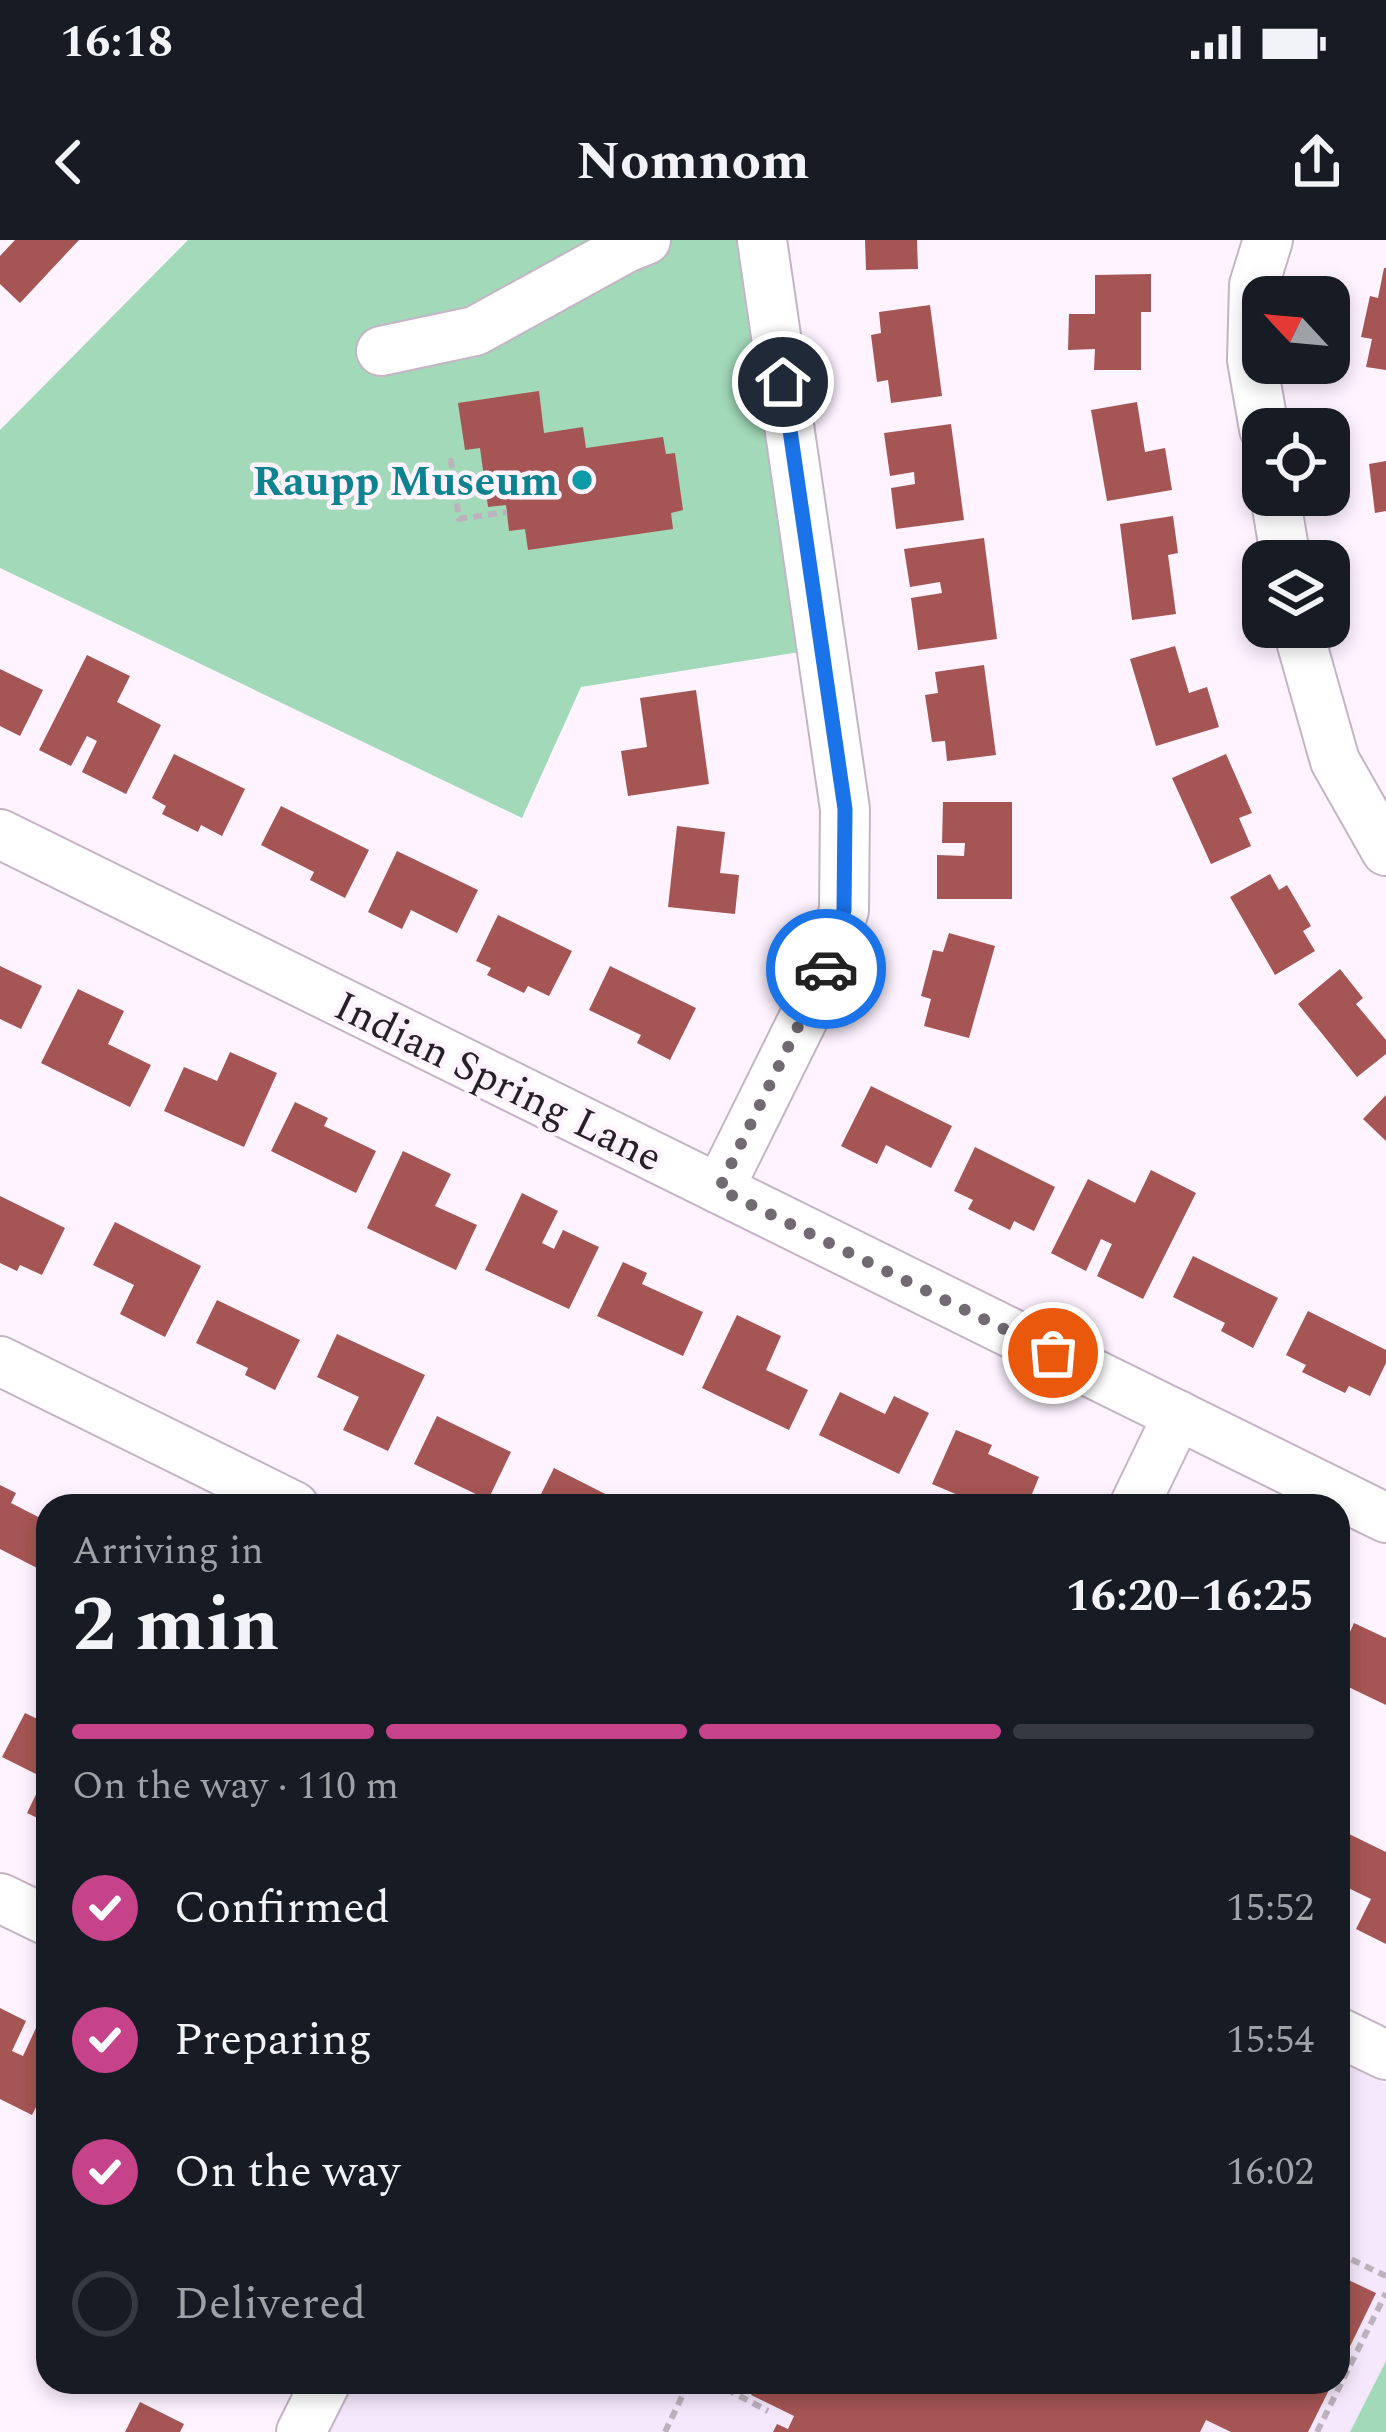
<!DOCTYPE html>
<html lang="en">
<head>
<meta charset="utf-8">
<style>
  :root { --surface:#171b24; --page:#20242c; --text:#f1f3f6; --muted:#9ea1a6; --line:#363941; --accent:#c6438a }
  body { margin:0; font-family:Spectral,serif; background:var(--page); color:var(--text); height:100vh; display:flex; flex-direction:column; font-size:45px; white-space:nowrap }
  * { box-sizing:border-box; margin:0 }
  p { font-size:39px; color:var(--muted) }
  .icon { flex:none; width:66px; height:66px; fill:none; stroke:currentColor; stroke-width:2; stroke-linecap:round; stroke-linejoin:round }
  .map { position:relative; flex:1; overflow:hidden }
  .panel { position:absolute; left:36px; top:1254px; width:1314px; height:900px; display:flex; flex-direction:column; background:var(--surface); border-radius:36px; box-shadow:0 6px 18px #0003 }
  .panel>* { flex:none }
  .needle { width:78px; rotate:296deg }
  .controls { position:absolute; left:1242px; top:36px; display:grid; gap:24px }
  .controls a { display:grid; place-items:center; width:108px; height:108px; border-radius:24px; background:var(--surface); box-shadow:0 6px 18px #0003; font-size:60px }
  .pin { position:absolute; display:grid; place-items:center; width:102px; height:102px; color:#fff; margin:-51px; border:6px solid #fff; border-radius:50%; box-shadow:0 3px 12px #0007 }
  .courier { position:absolute; display:grid; place-items:center; width:120px; height:120px; margin:-60px; border:9px solid #1a73e8; border-radius:50%; background:#fff; color:#222; box-shadow:0 3px 15px #0007 }
  .headline em { font-style:normal; font-weight:700 }
  .headline div { display:flex; flex-direction:column-reverse }
  .headline { display:flex; align-items:center; justify-content:space-between; height:204px; padding:0 36px }
  h1 { font-size:78px; font-weight:700; line-height:90px }
  .bar { display:grid; grid-template-columns:repeat(4,1fr); gap:18px 12px; align-content:center; height:144px; padding:0 36px }
  .bar i { height:15px; border-radius:9px; background:var(--line) }
  .bar .active { background:var(--accent) }
  .bar p { grid-column:span 4 }
  ol { padding:0 36px; list-style:none }
  li { display:flex; align-items:center; gap:36px; height:132px }
  li p { margin-inline-start:auto }
  li .icon { padding:12px; border-radius:50%; background:var(--accent); color:#fff; stroke-width:4 }
  li:last-child { color:var(--muted) }
  li i { width:66px; height:66px; border:6px solid var(--line); border-radius:50% }
  .status { display:flex; justify-content:space-between; align-items:center; height:84px; padding:0 60px; background:var(--surface); direction:ltr }
  .status svg { height:33px; fill:currentColor }
  header { display:flex; justify-content:space-between; align-items:center; height:156px; padding:0 36px; background:var(--surface); font-size:54px; font-weight:700 }
  .map>svg:first-child { display:block }
  .education { fill:#f5e8fc }
  .green { fill:#a2d9b9 }
  .building { fill:#a55554 }
  .lines { fill:none; stroke-linecap:round; stroke-linejoin:round }
  .minor-casing { stroke:#c5b4c6; stroke-width:52 }
  .path { stroke:#bcb2bd; stroke-width:6; stroke-dasharray:9 6; stroke-linecap:butt }
  .minor { stroke:#fff; stroke-width:48 }
  .done { stroke:#726a73; stroke-width:12; stroke-dasharray:0 21.6 }
  .route { stroke:#1a73e8; stroke-width:15 }
  .culture-dot { fill:#0f9aa8; stroke:#fef3ff; stroke-width:4.5 }
  .labels { text-anchor:middle; stroke-width:9; stroke-linejoin:round; paint-order:stroke }
  .culture-label { font-size:42px; font-weight:bold; fill:#0d838f; stroke:#fef3ff; text-anchor:end }
  .street-label { font-size:42px; fill:#262027; stroke:#fef3ff }
</style>
</head>
<body>
<div class="status"><b>16:18</b><svg viewBox="0 0 49 12"><path d="M0 12V9h3v3zM5 12V6h3v6zM10 12V3h3v9zM15 12V0h3v12zM26 1h20v11H26zM47 4h2v5h-2z"/></svg></div>
<header><svg class="icon" aria-label="back" viewBox="0 0 24 24"><path d="M15 5l-7 7 7 7"/></svg>Nomnom<svg class="icon" aria-label="share" viewBox="0 0 24 24"><path d="M12 15V3M7 8l5-5 5 5M5 13v7h14v-7"/></svg></header>
<div class="map">
<svg width="1386" height="2192" viewBox="0 0 1386 2192">
  <rect width="100%" height="100%" fill="#fef3ff"/>
  <polygon class="education" points="1338,1820 1386,1844 1386,2121 1350,2192 325,2192 349,2142 1338,2142"/>
  <g class="green">
    <polygon points="188,0 742,0 806,411 581,447 522,578 0,328 0,190"/>
    <polygon points="1386,2121 1386,2192 1350,2192"/>
  </g>
  <g class="building">
    <polygon points="15,0 79,0 20,63 0,44 0,16"/>
    <polygon points="865,0 917,0 918,29 866,30"/>
    <polygon points="1384,28 1386,28 1386,130 1366,127 1372,99 1361,97 1370,56 1378,58"/>
    <polygon points="1151,34 1151,72 1141,72 1141,130 1094,130 1095,109 1068,110 1069,74 1095,74 1095,35"/>
    <polygon points="930,65 942,156 891,163 888,140 877,142 871,95 881,93 879,72"/>
    <polygon points="539,151 544,193 583,187 586,208 663,197 666,214 675,213 683,270 671,273 673,289 528,310 525,289 509,291 506,265 488,267 480,208 465,210 458,163"/>
    <polygon points="1137,162 1145,212 1165,208 1172,250 1107,261 1091,170"/>
    <polygon points="951,184 964,280 896,289 891,248 915,244 914,232 890,236 884,193"/>
    <polygon points="1386,221 1386,271 1375,273 1369,224"/>
    <polygon points="1173,276 1178,313 1168,315 1176,374 1132,380 1120,284"/>
    <polygon points="984,298 997,399 918,410 911,358 942,353 940,342 910,347 904,309"/>
    <polygon points="1175,406 1189,453 1207,447 1219,487 1156,506 1130,419"/>
    <polygon points="87,415 130,436 117,462 161,485 126,554 82,532 97,501 87,496 71,526 39,510"/>
    <polygon points="984,425 996,515 947,521 945,501 932,502 925,455 938,453 935,432"/>
    <polygon points="0,429 43,450 20,496 0,486"/>
    <polygon points="696,450 709,544 628,556 621,511 647,507 640,458"/>
    <polygon points="174,514 245,549 222,596 201,585 198,592 162,574 166,566 152,558"/>
    <polygon points="1226,514 1252,573 1239,578 1251,606 1211,624 1172,538"/>
    <polygon points="943,562 1012,562 1012,659 937,659 937,615 964,616 965,603 942,603"/>
    <polygon points="281,566 369,610 345,658 310,640 314,632 261,605"/>
    <polygon points="677,586 725,592 720,633 739,635 735,674 668,667"/>
    <polygon points="397,611 478,650 457,693 411,670 402,689 368,672"/>
    <polygon points="1270,634 1279,650 1287,645 1311,686 1303,691 1315,711 1275,735 1230,657"/>
    <polygon points="498,675 572,711 549,756 528,746 524,753 487,735 491,728 476,721"/>
    <polygon points="949,693 995,706 969,798 924,786 931,759 921,756 933,710 943,712"/>
    <polygon points="0,726 42,746 21,789 0,779"/>
    <polygon points="610,726 696,768 670,820 637,803 641,795 589,770"/>
    <polygon points="1340,729 1363,758 1356,764 1386,800 1386,814 1357,837 1298,764"/>
    <polygon points="78,749 124,771 108,804 151,825 130,867 41,823"/>
    <polygon points="230,812 277,833 244,907 164,871 184,827 217,841"/>
    <polygon points="871,846 952,886 931,928 886,905 877,924 841,906"/>
    <polygon points="1386,855 1386,901 1363,879"/>
    <polygon points="295,862 328,878 324,886 376,911 356,953 271,911"/>
    <polygon points="975,907 1055,947 1034,991 1014,981 1010,990 968,969 973,960 954,951"/>
    <polygon points="403,911 451,934 435,966 477,985 456,1030 367,988"/>
    <polygon points="1151,930 1196,953 1143,1059 1097,1036 1112,1004 1101,999 1086,1031 1051,1013 1088,939 1135,963"/>
    <polygon points="522,953 558,971 542,1003 554,1009 563,990 599,1007 569,1069 485,1030"/>
    <polygon points="0,956 65,988 42,1035 20,1025 17,1031 0,1023"/>
    <polygon points="115,982 201,1026 165,1097 120,1074 134,1045 93,1025"/>
    <polygon points="1193,1016 1278,1058 1253,1108 1221,1091 1225,1083 1173,1057"/>
    <polygon points="623,1022 647,1033 642,1044 703,1072 683,1116 597,1076"/>
    <polygon points="217,1060 300,1100 275,1150 245,1135 248,1128 196,1103"/>
    <polygon points="1308,1071 1386,1110 1386,1123 1370,1156 1349,1146 1345,1153 1302,1132 1306,1125 1286,1115"/>
    <polygon points="737,1075 781,1096 766,1130 808,1150 789,1190 702,1148"/>
    <polygon points="337,1094 425,1135 388,1211 343,1190 359,1157 317,1137"/>
    <polygon points="840,1152 885,1174 894,1156 929,1173 899,1234 819,1195"/>
    <polygon points="437,1176 511,1212 488,1260 414,1224"/>
    <polygon points="956,1190 992,1205 988,1214 1039,1237 1027,1266 970,1266 972,1261 932,1244"/>
    <polygon points="554,1228 629,1266 535,1266"/>
    <polygon points="0,1245 16,1253 11,1263 48,1282 48,1317 41,1330 0,1309"/>
    <polygon points="1354,1383 1386,1398 1386,1465 1338,1442 1338,1386 1350,1392"/>
    <polygon points="25,1473 48,1484 48,1583 27,1573 44,1538 2,1517"/>
    <polygon points="1349,1594 1386,1612 1386,1704 1356,1689 1371,1659 1338,1643 1338,1617"/>
    <polygon points="0,1768 26,1781 12,1811 23,1816 36,1788 48,1794 48,1844 32,1875 0,1859"/>
    <polygon points="1338,2035 1376,2053 1338,2131"/>
    <polygon points="757,2142 1333,2142 1308,2192 1231,2192 1206,2180 1200,2192 773,2192 777,2184 788,2189 794,2176 751,2155"/>
    <polygon points="140,2162 184,2184 180,2192 125,2192"/>
  </g>
  <g class="lines">
    <defs>
      <g id="minor">
        <polyline points="381,111 475,91 626,8 646,0"/>
        <polyline points="1264,189 1252,120 1254,45 1268,0"/>
        <polyline points="1275,255 1286,321"/>
        <polyline points="1297,387 1335,521 1386,611"/>
        <polyline points="0,594 1386,1278"/>
        <polyline points="719,949 822,741 844,670 845,569 762,0"/>
        <polyline points="0,1121 294,1266"/>
        <polyline points="1134,1266 1178,1175"/>
        <polyline points="0,1658 48,1681"/>
        <polyline points="1338,1792 1386,1815"/>
        <polyline points="301,2192 326,2142"/>
      </g>
    </defs>
    <use href="#minor" class="minor-casing"/>
    <g class="path">
      <polyline points="449,222 451,221 459,279 507,272"/>
      <polyline points="1338,2013 1386,2036"/>
      <polyline points="713,2142 768,2171"/>
      <polyline points="665,2192 689,2142"/>
      <polyline points="1317,2192 1386,2053"/>
    </g>
    <use href="#minor" class="minor"/>
  </g>
  <g class="lines">
    <polyline class="done" points="826,729 719,949 1053,1113"/>
    <polyline class="route" points="783,142 845,569 844,670 826,729"/>
  </g>
  <circle class="culture-dot" cx="582" cy="240" r="12"/>
  <g class="labels">
    <g class="culture-label">
      <text x="558" y="255">Raupp Museum</text>
    </g>
    <g class="street-label">
      <text transform="translate(499 840) rotate(26)" y="15">Indian Spring Lane</text>
    </g>
  </g>
</svg>
<div class="controls">
<a><svg class="needle" viewBox="-14 -14 28 28"><path d="M0-13l5 13h-10z" fill="#e53935"/><path d="M0 13l5-13h-10z" fill="#9ea1a6"/></svg></a>
<a><svg class="icon" aria-label="locate" viewBox="0 0 24 24"><circle cx="12" cy="12" r="6"/><path d="M12 2v4M12 18v4M2 12h4M18 12h4"/></svg></a>
<a><svg class="icon" aria-label="layers" viewBox="0 0 24 24"><path d="M12 4l9 5-9 5-9-5zM3 14l9 5 9-5"/></svg></a>
</div>
<div class="pin" style="left:1053px;top:1113px;background:#ea580c"><svg class="icon" aria-label="bag" viewBox="0 0 24 24"><path d="M5 8h14l-1 12H6zM9 8a3 3 0 0 1 6 0"/></svg></div>
<div class="pin" style="left:783px;top:142px;background:#1f2937"><svg class="icon" aria-label="home" viewBox="0 0 24 24"><path d="M3 11l9-7 9 7M6 9v11h12V9"/></svg></div>
<div class="courier" style="left:826px;top:729px"><svg class="icon" aria-label="car" viewBox="0 0 24 24"><path d="M5 17H2v-5l4-1 3-4h7l3 4 3 1v5h-3M9 17h6M6 11h13"/><circle cx="7" cy="17" r="2"/><circle cx="17" cy="17" r="2"/></svg></div>
<section class="panel">
<div class="headline"><div><h1>2 min</h1><p>Arriving in</p></div><em>16:20–16:25</em></div>
<div class="bar"><i class="active"></i><i class="active"></i><i class="active"></i><i></i><p>On the way · 110 m</p></div>
<ol>
<li><svg class="icon" aria-label="check" viewBox="0 0 24 24"><path d="M5 12l5 5 9-10"/></svg>Confirmed<p>15:52</p></li>
<li><svg class="icon" aria-label="check" viewBox="0 0 24 24"><path d="M5 12l5 5 9-10"/></svg>Preparing<p>15:54</p></li>
<li><svg class="icon" aria-label="check" viewBox="0 0 24 24"><path d="M5 12l5 5 9-10"/></svg>On the way<p>16:02</p></li>
<li><i></i>Delivered</li>
</ol>
</section>
</div>
</body>
</html>
